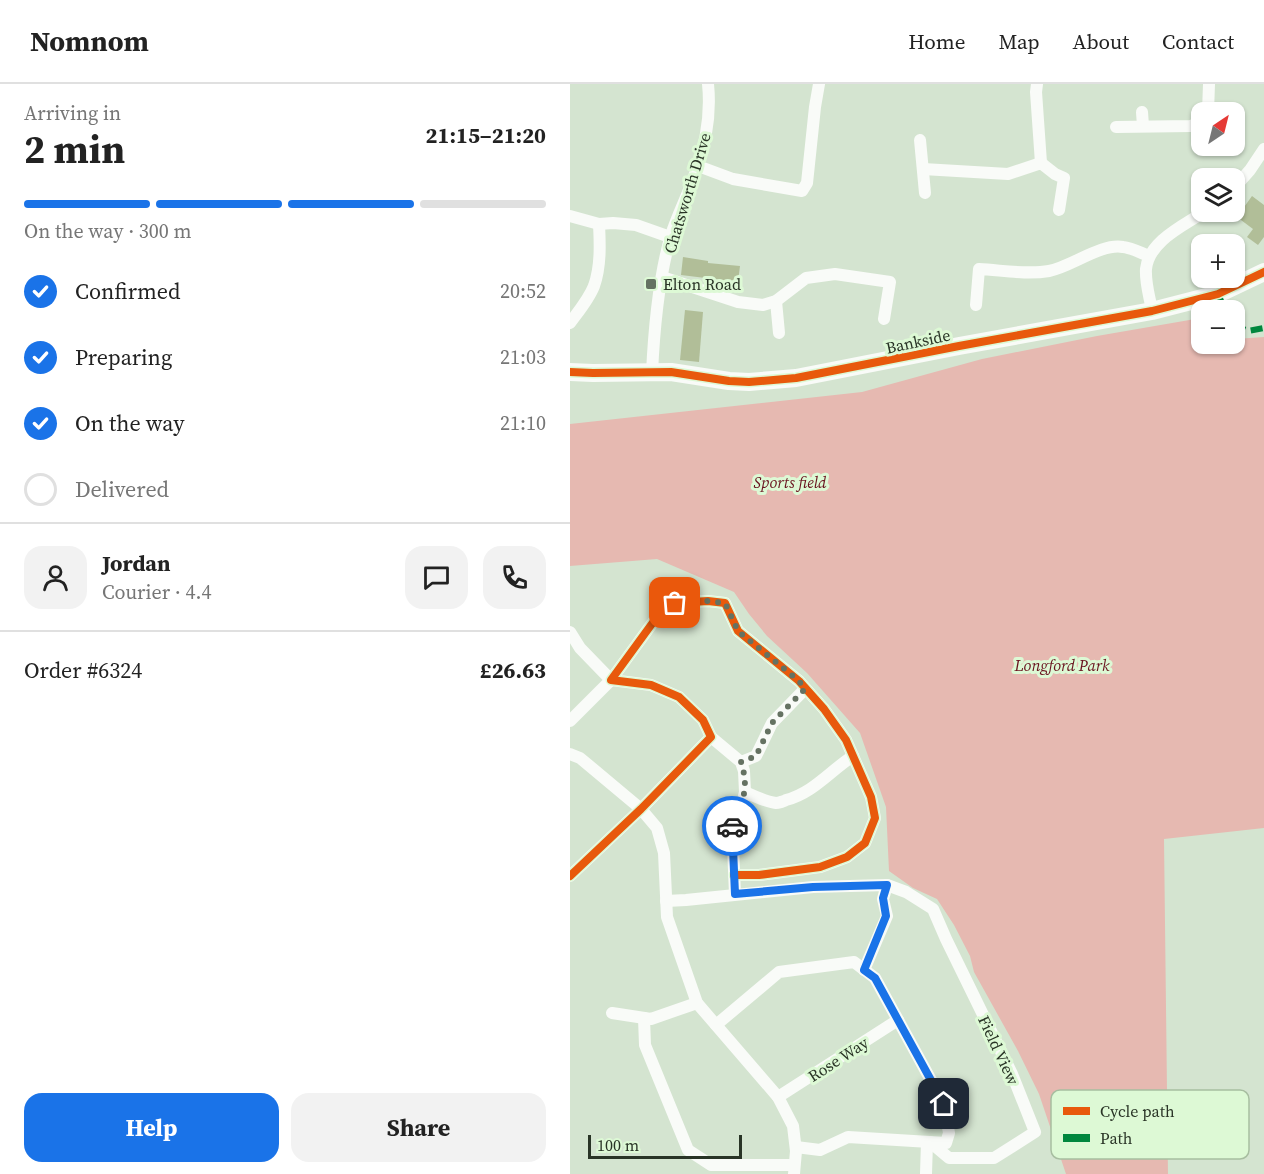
<!DOCTYPE html>
<html lang="en">
<head>
<meta charset="utf-8">
<style>
  :root { --surface:#fff; --page:#f2f2f2; --text:#222; --muted:#767676; --line:#e0e0e0; --accent:#1a73e8 }
  body { margin:0; font-family:"Source Serif 4",serif; background:var(--page); color:var(--text); height:100vh; display:flex; flex-direction:column; font-size:22px; white-space:nowrap }
  * { box-sizing:border-box; margin:0 }
  p { font-size:20px; color:var(--muted) }
  .icon { flex:none; width:33px; height:33px; fill:none; stroke:currentColor; stroke-width:2; stroke-linecap:round; stroke-linejoin:round }
  .map { position:relative; flex:1; overflow:hidden }
  .panel { display:flex; flex-direction:column; background:var(--surface); width:570px }
  .panel>* { flex:none }
  .needle { width:39px; rotate:35deg }
  .tools { position:absolute; left:621px; top:18px; display:grid; gap:12px }
  .tools a { display:grid; place-items:center; width:54px; height:54px; border-radius:12px; background:var(--surface); box-shadow:0 2px 4px #0004; font-size:30px }
  .scale { position:absolute; left:18px; bottom:15px; width:154px; box-sizing:border-box; padding-left:6px; border:3px solid #293426; border-top:0; font-size:16px; line-height:21px; white-space:nowrap; color:#293426; -webkit-text-stroke:4px #ddf9d5; paint-order:stroke }
  .pin { position:absolute; display:grid; place-items:center; width:51px; height:51px; color:#fff; margin:-26px; border-radius:12px; box-shadow:0 3px 9px #0006 }
  .courier { position:absolute; display:grid; place-items:center; width:60px; height:60px; margin:-30px; border:4px solid #1a73e8; border-radius:50%; background:#fff; color:#222; box-shadow:0 2px 8px #0007 }
  .headline em { font-style:normal; font-weight:700 }
  .headline div { display:flex; flex-direction:column-reverse }
  .headline { display:flex; align-items:center; justify-content:space-between; height:102px; padding:0 24px }
  h1 { font-size:39px; font-weight:700; line-height:45px }
  .bar { display:grid; grid-template-columns:repeat(4,1fr); gap:9px 6px; align-content:center; height:72px; padding:0 24px }
  .bar i { height:8px; border-radius:4px; background:var(--line) }
  .bar .active { background:var(--accent) }
  .bar p { grid-column:span 4 }
  .line { display:flex; align-items:center; gap:15px; padding:0 24px; border-top:2px solid var(--line) }
  .line div { flex:1 }
  .round { display:grid; place-items:center; flex:none; width:63px; height:63px; border-radius:18px; background:var(--page) }
  ol { padding:0 24px; list-style:none }
  li { display:flex; align-items:center; gap:18px; height:66px }
  li p { margin-inline-start:auto }
  li .icon { padding:6px; border-radius:50%; background:var(--accent); color:#fff; stroke-width:4 }
  li:last-child { color:var(--muted) }
  li i { width:33px; height:33px; border:3px solid var(--line); border-radius:50% }
  .button { display:flex; gap:12px; margin-top:auto; padding:12px 24px }
  .button a { flex:1; height:69px; border-radius:18px; background:var(--accent); color:#fff; font-size:24px; font-weight:700; line-height:69px; text-align:center }
  .button a+a { background:var(--page); color:var(--text) }
  header { display:flex; align-items:center; gap:36px; box-sizing:border-box; height:84px; padding:0 30px; background:var(--surface); border-bottom:2px solid var(--line) }
  header strong { font-size:28px }
  nav { display:flex; gap:33px; margin-inline-start:auto; font-size:21px }
  main { display:flex; flex:1; min-height:0 }
  .map>svg:first-child { display:block }
  .green { fill:#e6b9b1 }
  .building { fill:#b1be98 }
  .lines { fill:none; stroke-linecap:round; stroke-linejoin:round }
  .street { stroke:#f9fbf8; stroke-width:12 }
  .secondary { stroke:#f9fbf8; stroke-width:18 }
  .quiet { stroke:#00873e; stroke-width:6; stroke-dasharray:12 6; stroke-linecap:butt }
  .cycleway-casing { stroke:#ddf9d5; stroke-width:11 }
  .cycleway { stroke:#e8590c; stroke-width:8 }
  .done { stroke:#657262; stroke-width:6; stroke-dasharray:0 10.8 }
  .route { stroke:#1a73e8; stroke-width:8 }
  .poi-dot { fill:#657262; stroke:#ddf9d5; stroke-width:2 }
  .labels { text-anchor:middle; stroke-width:6; stroke-linejoin:round; paint-order:stroke }
  .street-label { font-size:16px; fill:#293426; stroke:#ddf9d5 }
  .poi-label { font-size:16px; fill:#293426; stroke:#ddf9d5; text-anchor:start }
  .park-label { font-size:16px; font-style:italic; fill:#69121e; stroke:#ddf9d5 }
  .key { fill:#ddf9d5; stroke:#a7bea0; stroke-width:1.5 }
  .key-label { font-size:16px; fill:#293426 }
</style>
</head>
<body>
<header>
<strong>Nomnom</strong>
<nav><a>Home</a><a>Map</a><a>About</a><a>Contact</a></nav>
</header>
<main>
<section class="panel">
<div class="headline"><div><h1>2 min</h1><p>Arriving in</p></div><em>21:15–21:20</em></div>
<div class="bar"><i class="active"></i><i class="active"></i><i class="active"></i><i></i><p>On the way · 300 m</p></div>
<ol>
<li><svg class="icon" aria-label="check" viewBox="0 0 24 24"><path d="M5 12l5 5 9-10"/></svg>Confirmed<p>20:52</p></li>
<li><svg class="icon" aria-label="check" viewBox="0 0 24 24"><path d="M5 12l5 5 9-10"/></svg>Preparing<p>21:03</p></li>
<li><svg class="icon" aria-label="check" viewBox="0 0 24 24"><path d="M5 12l5 5 9-10"/></svg>On the way<p>21:10</p></li>
<li><i></i>Delivered</li>
</ol>
<div class="line" style="height:108px"><a class="round"><svg class="icon" aria-label="person" viewBox="0 0 24 24"><circle cx="12" cy="8" r="4"/><path d="M4 21q1-7 8-7t8 7"/></svg></a><div><b>Jordan</b><p>Courier · 4.4</p></div><a class="round"><svg class="icon" aria-label="chat" viewBox="0 0 24 24"><path d="M4 5h16v11H9l-5 4z"/></svg></a><a class="round"><svg class="icon" aria-label="phone" viewBox="0 0 24 24"><path d="M5 4h4l2 5-3 2q2 4 5 5l2-3 5 2v4C11 20 4 13 5 4z"/></svg></a></div>
<div class="line" style="height:78px"><div>Order #6324</div><b>£26.63</b></div>
<div class="button"><a>Help</a><a>Share</a></div>
</section>
<div class="map">
<svg width="694" height="1090" viewBox="0 0 694 1090">
  <rect width="100%" height="100%" fill="#d4e4d0"/>
  <polygon class="green" points="631,234 632,260 664,260 665,255 694,253 694,744 594,755 598,1090 496,1090 469,1010 448,967 404,888 400,872 384,841 367,815 343,804 319,787 316,723 290,649 237,589 197,552 179,530 164,508 87,475 0,482 0,340 292,308 412,275 527,252"/>
  <g class="building">
    <polygon points="682,112 694,121 694,153 688,161 677,153 683,145 667,133"/>
    <polygon points="113,173 138,177 138,179 170,182 168,198 111,191"/>
    <polygon points="115,226 133,228 129,278 110,276"/>
  </g>
  <g class="lines">
    <g class="street">
      <polyline points="467,0 466,8 471,79"/>
      <polyline points="572,28 573,42"/>
      <polyline points="638,28 639,0"/>
      <polyline points="546,43 621,42 632,38"/>
      <polyline points="350,56 355,109"/>
      <polyline points="128,82 163,95 232,107 237,99 245,23 249,0"/>
      <polyline points="353,85 438,90 471,79 485,90 494,94 489,126"/>
      <polyline points="664,104 680,86 694,65"/>
      <polyline points="0,132 29,140 43,139 66,141 100,153"/>
      <polyline points="92,193 168,218 193,221 206,217 236,194 265,190 320,198 314,235"/>
      <polyline points="206,217 209,249"/>
      <path d="M406,221L409,185C431,186 456,191 479,187C501,183 531,159 553,163C562,164 571,169 579,172"/>
      <path d="M582,227C580,214 575,199 576,185C579,157 613,142 634,128"/>
      <path d="M0,239C8,228 19,215 24,202C31,182 30,160 29,140"/>
      <path d="M82,289C84,246 89,192 101,151C108,129 119,109 126,87C136,59 141,29 138,0"/>
      <polyline points="0,548 10,564 41,596 0,637"/>
      <polyline points="141,653 171,678 174,687 175,708 172,720 162,739 165,810"/>
      <polyline points="0,670 10,674 71,725 87,744 94,769 97,833 127,919 208,1013 223,1042 226,1067 224,1090"/>
      <polyline points="171,678 186,672 202,639 235,605"/>
      <path d="M175,708C184,712 196,718 206,719C208,719 215,717 216,716C243,709 260,687 283,672"/>
      <polyline points="0,792 71,725 141,653 133,636 109,613 81,601 41,596 92,526 105,519 138,517 155,519 168,547 229,597 254,625 276,656 301,713 305,734 295,759 277,773 250,783 189,791 164,791"/>
      <polyline points="317,801 336,808 363,825 376,855 442,990 465,1048 424,1074 379,1074 360,1058"/>
      <polyline points="96,817 116,816 243,803 317,801 313,815 317,832 294,886"/>
      <polyline points="42,929 81,935 127,919"/>
      <polyline points="74,934 75,961 118,1066 141,1081 224,1081"/>
      <polyline points="146,941 209,888 284,878 305,894 374,1020 379,1049 376,1059 278,1053 250,1066 226,1063"/>
      <polyline points="208,1013 328,936"/>
      <polyline points="356,1090 357,1058"/>
    </g>
    <polyline class="secondary" points="0,288 23,289 101,288 159,297 179,298 226,294 389,262 582,227 648,210 694,188"/>
    <g class="quiet">
      <polyline points="648,210 655,226"/>
      <polyline points="664,241 678,247 694,244"/>
    </g>
    <defs>
      <g id="cycleway">
        <polyline points="0,288 23,289 101,288 159,297 179,298 226,294 389,262 582,227 648,210 694,188"/>
        <polyline points="0,792 71,725 141,653 133,636 109,613 81,601 41,596 92,526 105,519 138,517 155,519 168,547 229,597 254,625 276,656 301,713 305,734 295,759 277,773 250,783 189,791 164,791"/>
      </g>
    </defs>
    <use href="#cycleway" class="cycleway-casing"/>
    <use href="#cycleway" class="cycleway"/>
  </g>
  <g class="lines">
    <path class="done" d="M105,519L138,517L155,519L168,547L229,597L235,605L202,639L186,672L171,678C179,703 174,717 162,738V742"/>
    <polyline class="route" points="162,742 165,810 243,803 317,801 313,814 316,832 294,886 305,894 374,1020"/>
  </g>
  <rect class="poi-dot" x="75" y="194" width="12" height="12" rx="3"/>
  <g class="labels">
    <g class="street-label">
      <text transform="translate(117 109) rotate(-73)" y="6">Chatsworth Drive</text>
      <text transform="translate(348 257) rotate(-12)" y="6">Bankside</text>
      <text transform="translate(429 966) rotate(65)" y="6">Field View</text>
      <text transform="translate(268 975) rotate(-33)" y="6">Rose Way</text>
    </g>
    <g class="poi-label">
      <text x="93" y="206">Elton Road</text>
    </g>
    <g class="park-label">
      <text x="220" y="404">Sports field</text>
      <text x="492" y="587">Longford Park</text>
    </g>
  </g>
  <rect x="481" y="1006" width="198" height="69" rx="9" class="key"/>
  <rect x="493" y="1023" width="27" height="8" fill="#e8590c"/>
  <rect x="493" y="1050" width="27" height="8" fill="#00873e"/>
  <g class="key-label">
    <text x="530" y="1033">Cycle path</text>
    <text x="530" y="1060">Path</text>
  </g>
</svg>
<div class="tools">
<a><svg class="needle" viewBox="-14 -14 28 28"><path d="M0-13l5 13h-10z" fill="#e53935"/><path d="M0 13l5-13h-10z" fill="#767676"/></svg></a>
<a><svg class="icon" aria-label="layers" viewBox="0 0 24 24"><path d="M12 4l9 5-9 5-9-5zM3 14l9 5 9-5"/></svg></a>
<a>+</a>
<a>−</a>
</div>
<div class="scale">100 m</div>
<div class="pin" style="left:105px;top:519px;background:#ea580c"><svg class="icon" aria-label="bag" viewBox="0 0 24 24"><path d="M5 8h14l-1 12H6zM9 8a3 3 0 0 1 6 0"/></svg></div>
<div class="pin" style="left:374px;top:1020px;background:#1f2937"><svg class="icon" aria-label="home" viewBox="0 0 24 24"><path d="M3 11l9-7 9 7M6 9v11h12V9"/></svg></div>
<div class="courier" style="left:162px;top:742px"><svg class="icon" aria-label="car" viewBox="0 0 24 24"><path d="M5 17H2v-5l4-1 3-4h7l3 4 3 1v5h-3M9 17h6M6 11h13"/><circle cx="7" cy="17" r="2"/><circle cx="17" cy="17" r="2"/></svg></div>
</div>
</main>
</body>
</html>
